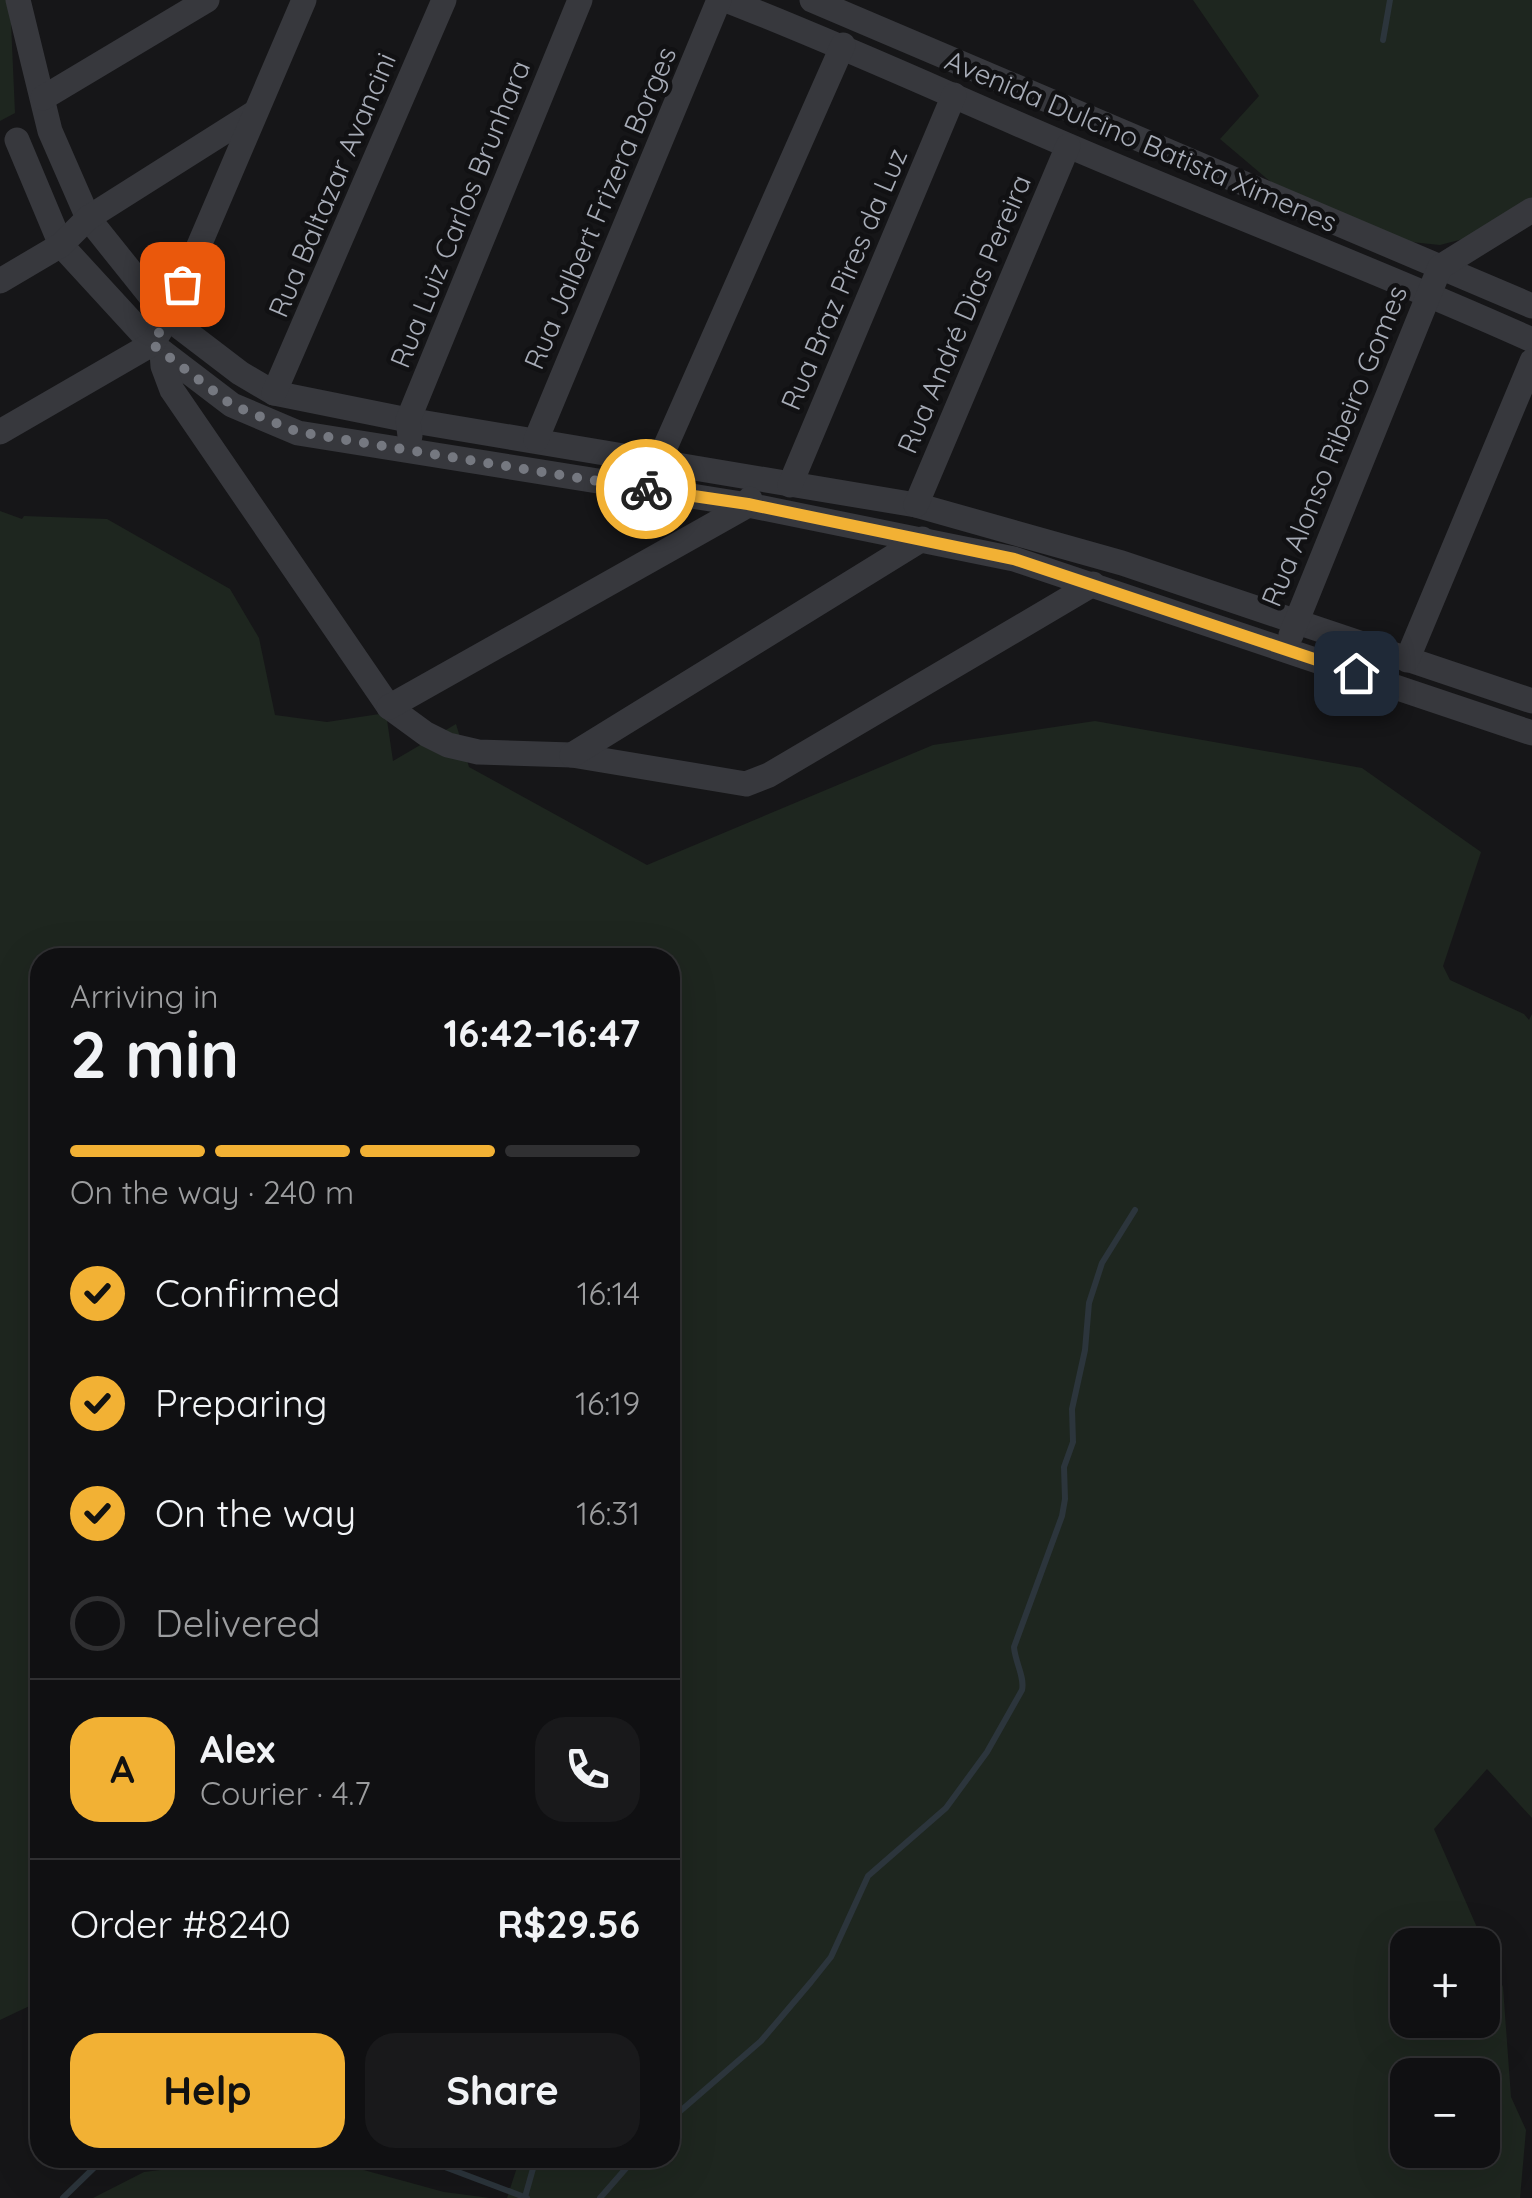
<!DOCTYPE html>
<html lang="en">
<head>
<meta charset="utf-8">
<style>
  :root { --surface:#101012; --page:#19191b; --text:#f1f3f6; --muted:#9c9d9f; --line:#303032; --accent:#f2b134 }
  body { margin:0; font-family:Quicksand,sans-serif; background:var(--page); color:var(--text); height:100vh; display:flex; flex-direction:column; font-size:38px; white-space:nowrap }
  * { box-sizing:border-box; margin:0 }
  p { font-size:32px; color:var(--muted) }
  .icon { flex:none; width:55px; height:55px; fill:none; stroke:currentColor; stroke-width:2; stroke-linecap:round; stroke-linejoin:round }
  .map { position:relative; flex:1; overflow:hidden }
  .side { position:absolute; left:30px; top:948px; width:650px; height:1220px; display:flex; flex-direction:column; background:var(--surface); border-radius:30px; box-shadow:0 10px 40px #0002,0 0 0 2px var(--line) }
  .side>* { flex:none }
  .tools { position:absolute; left:1390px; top:1928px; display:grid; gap:20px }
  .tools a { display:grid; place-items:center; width:110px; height:110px; border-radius:20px; background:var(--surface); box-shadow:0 10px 40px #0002,0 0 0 2px var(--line); font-size:50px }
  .pin { position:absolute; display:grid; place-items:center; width:85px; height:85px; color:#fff; margin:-42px; border-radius:20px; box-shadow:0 5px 15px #0006 }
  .courier { position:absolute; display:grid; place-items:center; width:100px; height:100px; margin:-50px; border:8px solid #f2b134; border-radius:50%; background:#fff; color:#222; box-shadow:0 2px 12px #0007 }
  .overview em { font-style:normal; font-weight:700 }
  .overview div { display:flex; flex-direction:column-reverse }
  .overview { display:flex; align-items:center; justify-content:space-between; height:170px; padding:0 40px }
  h1 { font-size:65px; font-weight:700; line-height:75px }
  .bar { display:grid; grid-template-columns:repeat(4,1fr); gap:15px 10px; align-content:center; height:120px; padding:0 40px }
  .bar i { height:12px; border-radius:8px; background:var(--line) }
  .bar .active { background:var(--accent) }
  .bar p { grid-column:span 4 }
  .line { display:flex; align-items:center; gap:25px; padding:0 40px; border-top:2px solid var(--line) }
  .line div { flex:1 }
  .round { display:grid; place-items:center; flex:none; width:105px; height:105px; border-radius:30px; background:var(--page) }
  ol { padding:0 40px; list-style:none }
  li { display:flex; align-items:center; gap:30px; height:110px }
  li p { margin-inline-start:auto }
  li .icon { padding:10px; border-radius:50%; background:var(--accent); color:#111; stroke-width:4 }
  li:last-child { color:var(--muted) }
  li i { width:55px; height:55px; border:5px solid var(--line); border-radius:50% }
  .cta { display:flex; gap:20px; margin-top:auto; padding:20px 40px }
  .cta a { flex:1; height:115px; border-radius:30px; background:var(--accent); color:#111; font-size:40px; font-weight:700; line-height:115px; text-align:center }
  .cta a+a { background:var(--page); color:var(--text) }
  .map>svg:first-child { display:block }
  .green { fill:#1e261f; fill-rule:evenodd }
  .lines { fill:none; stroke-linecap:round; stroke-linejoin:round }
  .stream { stroke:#2c353c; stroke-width:6 }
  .minor { stroke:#37383d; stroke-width:25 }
  .done { stroke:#757880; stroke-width:10; stroke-dasharray:0 18 }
  .route { stroke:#f2b134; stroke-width:12 }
  .labels { text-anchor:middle; stroke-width:9; stroke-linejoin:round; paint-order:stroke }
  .street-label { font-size:28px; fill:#a8adb8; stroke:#111113 }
</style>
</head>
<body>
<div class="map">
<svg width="1532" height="2198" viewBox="0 0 1532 2198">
  <rect width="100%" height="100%" fill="#161618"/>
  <g class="green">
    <polygon points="0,0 10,0 15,113 0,121"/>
    <polygon points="1193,0 1532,0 1532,209 1509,227 1440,245 1382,239 1284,193 1220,139 1259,96"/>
    <path d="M0,511L22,519L24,516L107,519L230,589L259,638L275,715L327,722L386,713L393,761L456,724L469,767L647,865L933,745L1095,721L1362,768L1481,852L1443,966L1450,980L1524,1014L1529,1020L1532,1014V1818L1487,1769L1434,1829L1503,1987L1511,2097L1526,2130L1520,2198H507L520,2158H670V958H40V2001L0,2020ZM1408,1945H1482V2020H1408ZM1408,2075H1482V2150H1408Z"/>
    <polygon points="258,2158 360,2169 444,2192 490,2198 93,2198 144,2172"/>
  </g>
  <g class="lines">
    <g class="stream">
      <polyline points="1383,40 1390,0"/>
      <path d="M670,2120L761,2041L811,1982L831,1957L868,1876L946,1808L987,1752L1022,1690C1025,1677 1015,1662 1014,1647L1062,1516L1065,1499L1064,1467L1073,1442L1072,1409L1085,1350L1089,1303L1102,1263L1135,1210"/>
      <polyline points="421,2158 527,2198"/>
      <polyline points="525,2197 536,2158"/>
      <polyline points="63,2198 104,2158"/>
      <polyline points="600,2198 635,2158"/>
    </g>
    <g class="minor">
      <polyline points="18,0 50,131 88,218 168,318 240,373 274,393 408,420 916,505 1122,563 1532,701"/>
      <path d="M726,0C842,45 954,97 1069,146C1223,212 1379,271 1532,340"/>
      <polyline points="812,0 1532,306"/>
      <polyline points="43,98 207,0"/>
      <polyline points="17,140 61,245 152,344 232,405 298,433 748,505 1014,559 1532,733"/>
      <polyline points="0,281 61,245 88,218 254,113"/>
      <polyline points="162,352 163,366 172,390 389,707 426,734 448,745 478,752 572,755 746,784 769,775 1093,584"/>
      <polyline points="274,393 444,0"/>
      <polyline points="0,432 152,344 168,318 304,0"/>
      <polyline points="410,436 408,420 580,0"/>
      <polyline points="536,440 719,0"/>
      <polyline points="659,461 843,45"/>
      <polyline points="790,485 954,95"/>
      <polyline points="916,505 1068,146"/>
      <polyline points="1291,635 1440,267 1532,210"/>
      <polyline points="1407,660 1532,361"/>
      <polyline points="389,707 748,505 750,499"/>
      <polyline points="572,755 922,539"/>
    </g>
  </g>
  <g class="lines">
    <polyline class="done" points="182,284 168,318 152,344 232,405 298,432 646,489"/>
    <polyline class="route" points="646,489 748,504 1014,559 1356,673"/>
  </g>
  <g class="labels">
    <g class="street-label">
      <text transform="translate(1141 141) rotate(23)" y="10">Avenida Dulcino Batista Ximenes</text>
      <text transform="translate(332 185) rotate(-67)" y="10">Rua Baltazar Avancini</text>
      <text transform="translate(600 208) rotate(-67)" y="10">Rua Jalbert Frizera Borges</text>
      <text transform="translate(460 214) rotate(-68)" y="10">Rua Luiz Carlos Brunhara</text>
      <text transform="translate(844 279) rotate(-67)" y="10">Rua Braz Pires da Luz</text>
      <text transform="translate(964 314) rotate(-67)" y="10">Rua André Dias Pereira</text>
      <text transform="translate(1334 446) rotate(-68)" y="10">Rua Alonso Ribeiro Gomes</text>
    </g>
  </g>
</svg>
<div class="tools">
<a>+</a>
<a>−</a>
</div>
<div class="pin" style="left:182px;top:284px;background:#ea580c"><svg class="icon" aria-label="bag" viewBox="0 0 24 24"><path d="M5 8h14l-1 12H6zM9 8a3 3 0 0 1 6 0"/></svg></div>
<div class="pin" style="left:1356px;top:673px;background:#1f2937"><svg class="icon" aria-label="home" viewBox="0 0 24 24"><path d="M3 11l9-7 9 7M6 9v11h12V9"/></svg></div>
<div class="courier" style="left:646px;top:489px"><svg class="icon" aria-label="bike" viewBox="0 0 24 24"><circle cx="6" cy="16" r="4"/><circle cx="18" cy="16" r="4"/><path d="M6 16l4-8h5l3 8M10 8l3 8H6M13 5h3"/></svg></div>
<section class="side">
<div class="overview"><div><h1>2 min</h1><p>Arriving in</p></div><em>16:42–16:47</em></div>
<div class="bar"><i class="active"></i><i class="active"></i><i class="active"></i><i></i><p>On the way · 240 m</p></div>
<ol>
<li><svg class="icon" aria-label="check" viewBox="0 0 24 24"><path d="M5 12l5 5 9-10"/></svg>Confirmed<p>16:14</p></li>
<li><svg class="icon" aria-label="check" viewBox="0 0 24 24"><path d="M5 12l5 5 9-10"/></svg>Preparing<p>16:19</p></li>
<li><svg class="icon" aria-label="check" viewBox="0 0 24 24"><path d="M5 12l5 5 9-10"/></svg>On the way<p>16:31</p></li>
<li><i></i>Delivered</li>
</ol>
<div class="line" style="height:180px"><b class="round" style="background:var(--accent);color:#111">A</b><div><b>Alex</b><p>Courier · 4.7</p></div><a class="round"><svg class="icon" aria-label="phone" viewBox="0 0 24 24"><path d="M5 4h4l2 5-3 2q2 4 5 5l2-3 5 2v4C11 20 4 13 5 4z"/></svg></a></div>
<div class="line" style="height:130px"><div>Order #8240</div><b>R$29.56</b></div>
<div class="cta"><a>Help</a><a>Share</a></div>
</section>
</div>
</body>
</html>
